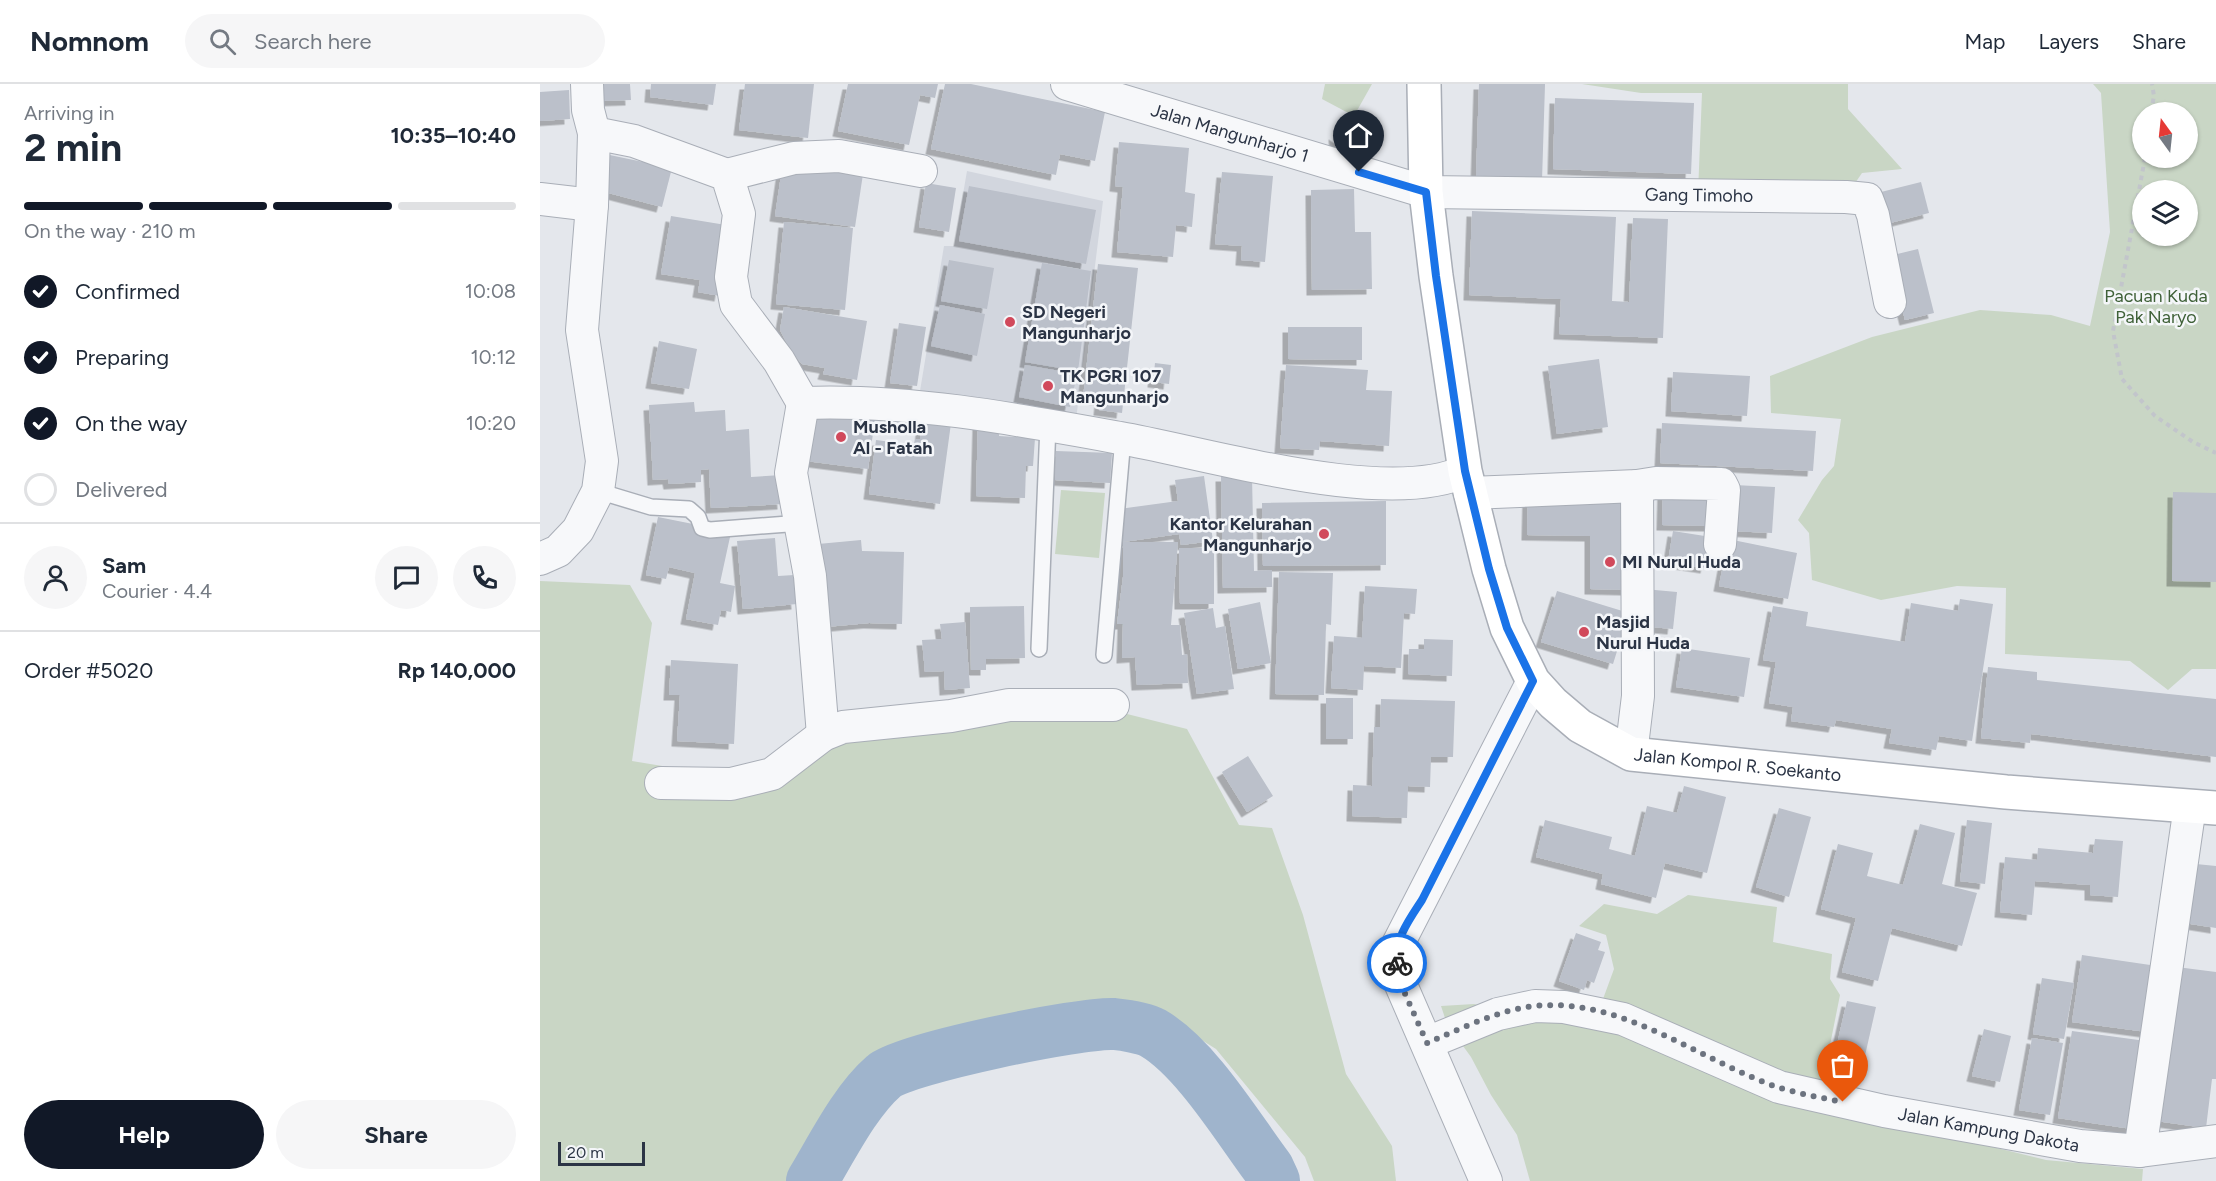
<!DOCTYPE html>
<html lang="en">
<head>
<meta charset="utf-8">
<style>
  :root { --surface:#fff; --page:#f6f6f7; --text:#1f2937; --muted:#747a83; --line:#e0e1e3; --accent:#111827 }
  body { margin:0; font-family:Figtree,sans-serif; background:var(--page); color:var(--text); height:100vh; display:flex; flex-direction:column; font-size:22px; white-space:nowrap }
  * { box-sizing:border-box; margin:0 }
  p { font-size:20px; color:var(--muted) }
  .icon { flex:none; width:33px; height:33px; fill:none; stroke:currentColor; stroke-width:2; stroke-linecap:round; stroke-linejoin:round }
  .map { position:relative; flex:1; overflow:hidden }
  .side { display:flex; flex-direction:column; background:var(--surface); width:540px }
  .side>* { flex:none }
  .needle { width:39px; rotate:345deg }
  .fabs { position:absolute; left:1592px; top:18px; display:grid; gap:12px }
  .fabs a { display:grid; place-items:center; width:66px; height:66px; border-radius:50%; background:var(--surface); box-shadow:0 2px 4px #0004; font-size:30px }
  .scale { position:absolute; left:18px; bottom:15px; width:87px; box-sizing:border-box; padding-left:6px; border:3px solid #2b3445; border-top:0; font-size:16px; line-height:21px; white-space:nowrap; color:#2b3445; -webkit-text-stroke:4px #f4f6f9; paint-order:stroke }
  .pin { position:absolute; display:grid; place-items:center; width:51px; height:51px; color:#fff; margin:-62px -26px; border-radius:50% 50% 50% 0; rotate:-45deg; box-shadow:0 0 6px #0007 }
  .pin .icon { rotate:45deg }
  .courier { position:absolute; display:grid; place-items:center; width:60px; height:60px; margin:-30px; border:4px solid #1a73e8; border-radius:50%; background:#fff; color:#222; box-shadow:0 2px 8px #0007 }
  .overview em { font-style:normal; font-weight:700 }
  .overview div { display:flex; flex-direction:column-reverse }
  .overview { display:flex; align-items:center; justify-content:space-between; height:102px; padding:0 24px }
  h1 { font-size:39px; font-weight:700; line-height:45px }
  .bar { display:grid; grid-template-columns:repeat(4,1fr); gap:9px 6px; align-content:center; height:72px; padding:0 24px }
  .bar i { height:8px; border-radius:4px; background:var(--line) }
  .bar .current { background:var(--accent) }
  .bar p { grid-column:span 4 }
  .line { display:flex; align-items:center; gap:15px; padding:0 24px; border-top:2px solid var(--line) }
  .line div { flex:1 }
  .round { display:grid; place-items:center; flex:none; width:63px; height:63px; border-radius:32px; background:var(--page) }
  ol { padding:0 24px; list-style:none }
  li { display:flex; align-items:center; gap:18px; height:66px }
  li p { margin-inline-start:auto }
  li .icon { padding:6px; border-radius:50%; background:var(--accent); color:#fff; stroke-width:4 }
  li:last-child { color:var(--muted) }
  li i { width:33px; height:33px; border:3px solid var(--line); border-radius:50% }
  .button { display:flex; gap:12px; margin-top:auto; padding:12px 24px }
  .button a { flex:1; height:69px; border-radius:36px; background:var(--accent); color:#fff; font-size:24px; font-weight:700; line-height:69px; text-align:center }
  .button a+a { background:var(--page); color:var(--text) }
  header { display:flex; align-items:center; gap:36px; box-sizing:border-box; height:84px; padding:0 30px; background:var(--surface); border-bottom:2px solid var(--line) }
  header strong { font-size:28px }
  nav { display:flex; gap:33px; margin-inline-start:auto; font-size:21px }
  .search { width:420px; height:54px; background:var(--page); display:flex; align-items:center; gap:15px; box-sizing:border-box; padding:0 21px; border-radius:33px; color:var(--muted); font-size:22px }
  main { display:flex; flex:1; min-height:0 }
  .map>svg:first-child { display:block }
  .built { fill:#d2d6de }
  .green { fill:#c9d6c5; fill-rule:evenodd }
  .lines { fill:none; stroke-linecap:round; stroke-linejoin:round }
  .river { stroke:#9fb4cc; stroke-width:52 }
  .building { fill:#bbc0ca; filter:url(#shadow) }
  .lane-casing { stroke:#a9aeb7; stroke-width:18 }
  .street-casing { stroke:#a9aeb7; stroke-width:34 }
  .secondary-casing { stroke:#a9aeb7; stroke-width:36 }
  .path { stroke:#c2c5cb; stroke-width:4; stroke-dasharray:4.5 4.5; stroke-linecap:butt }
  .lane { stroke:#f7f8fa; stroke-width:15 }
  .street { stroke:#f7f8fa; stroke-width:32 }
  .secondary { stroke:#fff; stroke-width:33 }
  .done { stroke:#6c737f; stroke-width:6; stroke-dasharray:0 10.8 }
  .route { stroke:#1a73e8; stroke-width:8 }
  .poi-dot { fill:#d1495b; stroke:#f4f6f9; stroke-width:2 }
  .labels { text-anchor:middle; stroke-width:5; stroke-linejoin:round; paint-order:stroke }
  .street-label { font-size:18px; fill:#2b3445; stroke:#f4f6f9 }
  .park-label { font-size:18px; fill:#3f6138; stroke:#f4f6f9 }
  .poi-label { font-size:18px; font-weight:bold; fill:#2b3445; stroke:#f4f6f9; text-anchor:start }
</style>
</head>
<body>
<header>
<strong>Nomnom</strong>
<div class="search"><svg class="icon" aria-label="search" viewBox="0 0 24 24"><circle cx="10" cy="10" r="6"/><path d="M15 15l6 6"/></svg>Search here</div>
<nav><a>Map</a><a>Layers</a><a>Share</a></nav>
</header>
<main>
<section class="side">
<div class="overview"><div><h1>2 min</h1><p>Arriving in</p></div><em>10:35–10:40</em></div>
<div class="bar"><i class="current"></i><i class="current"></i><i class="current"></i><i></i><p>On the way · 210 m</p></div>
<ol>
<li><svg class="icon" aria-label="check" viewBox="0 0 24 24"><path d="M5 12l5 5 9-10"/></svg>Confirmed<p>10:08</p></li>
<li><svg class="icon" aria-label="check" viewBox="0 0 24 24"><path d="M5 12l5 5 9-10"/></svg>Preparing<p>10:12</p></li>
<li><svg class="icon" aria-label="check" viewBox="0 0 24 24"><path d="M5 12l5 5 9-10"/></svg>On the way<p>10:20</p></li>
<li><i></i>Delivered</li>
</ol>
<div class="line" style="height:108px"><a class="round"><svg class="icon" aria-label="person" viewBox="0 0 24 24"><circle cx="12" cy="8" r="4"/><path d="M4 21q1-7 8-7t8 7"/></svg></a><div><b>Sam</b><p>Courier · 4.4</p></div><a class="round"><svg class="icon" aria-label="chat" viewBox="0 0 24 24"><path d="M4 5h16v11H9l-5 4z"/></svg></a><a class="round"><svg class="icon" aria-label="phone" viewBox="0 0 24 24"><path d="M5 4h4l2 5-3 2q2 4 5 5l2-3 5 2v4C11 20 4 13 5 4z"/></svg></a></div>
<div class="line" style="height:78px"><div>Order #5020</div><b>Rp 140,000</b></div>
<div class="button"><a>Help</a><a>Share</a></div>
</section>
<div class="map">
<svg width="1676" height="1097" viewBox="0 0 1676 1097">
  <defs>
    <filter id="shadow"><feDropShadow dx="-5.5" dy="5.5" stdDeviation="0" flood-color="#0004"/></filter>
  </defs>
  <rect width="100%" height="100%" fill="#e4e7ec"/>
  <polygon class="built" points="427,87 563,117 536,336 379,313 404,162 414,162"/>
  <g class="green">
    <polygon points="785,0 832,0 814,32 782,15"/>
    <polygon points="1042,0 1308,0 1308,25 1362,85 1322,89 1311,105 1158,109 1162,9 1101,9"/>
    <path d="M1553,0H1676V585H1652L1628,606L1590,577L1465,570L1466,504L1417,502L1341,516L1272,496L1269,449L1258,436L1282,396L1294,382L1301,335L1231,329L1230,292L1332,253L1440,226L1511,231L1550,242L1570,148L1561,9ZM1602,28H1647V74H1602ZM1602,106H1647V152H1602Z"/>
    <polygon points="521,406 565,409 559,474 515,470"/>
    <polygon points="0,497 90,501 112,539 92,677 231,700 322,640 567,625 647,645 699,741 732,744 763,831 806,990 852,1062 856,1097 774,1097 765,1073 676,965 609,923 470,930 360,966 302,1013 258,1081 258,1097 0,1097"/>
    <polygon points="1148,811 1237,823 1233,858 1292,870 1290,895 1300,911 1285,986 1283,1022 1506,1076 1603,1085 1602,1097 990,1097 977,1051 951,1011 931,973 907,940 901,922 934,920 988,933 1063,915 1074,885 1066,851 1039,842 1064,820 1117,830"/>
  </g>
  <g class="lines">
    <path class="river" d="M272,1097C292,1064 315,1017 344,992C366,974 542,938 574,940C584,941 604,944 613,949C656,974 698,1044 728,1084L734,1097"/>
  </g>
  <g class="building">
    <polygon points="61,0 90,0 91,16 62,17"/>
    <polygon points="111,0 176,0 173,21 110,13"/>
    <polygon points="205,0 274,0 268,54 199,46"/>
    <polygon points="308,0 398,0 395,14 380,11 369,61 298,47"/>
    <polygon points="405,0 431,0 565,28 555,77 520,70 516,91 391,65"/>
    <polygon points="939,0 1005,0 1002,97 936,95"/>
    <polygon points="29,6 30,35 0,37 0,8"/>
    <polygon points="1015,14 1154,19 1151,90 1013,85"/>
    <polygon points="794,50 823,69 796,72"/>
    <polygon points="579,58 649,64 645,108 655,110 652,143 636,141 633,173 577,168 583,103 575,102"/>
    <polygon points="60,69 132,84 122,123 57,106"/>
    <polygon points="243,78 323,90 315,143 235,132"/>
    <polygon points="682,88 733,92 725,178 701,176 702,162 675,160"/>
    <polygon points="1381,98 1389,129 1346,140 1337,109"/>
    <polygon points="386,99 416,104 409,148 379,143"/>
    <polygon points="429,102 556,126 546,180 419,157"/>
    <polygon points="814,105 815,148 831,148 832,205 772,206 771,106"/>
    <polygon points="932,127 1076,133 1072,217 1089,218 1093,134 1128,135 1123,254 1019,250 1021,215 929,211"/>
    <polygon points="131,132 192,142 180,212 158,208 160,196 121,190"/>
    <polygon points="244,138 313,144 305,226 236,220"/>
    <polygon points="1378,165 1394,229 1365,236 1349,172"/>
    <polygon points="409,176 454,184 447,225 401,217"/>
    <polygon points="502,179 551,187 538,287 485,278"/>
    <polygon points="558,180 598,184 582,329 559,326 560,316 543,314"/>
    <polygon points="400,221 445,230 437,272 391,262"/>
    <polygon points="244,223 327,237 317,296 283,290 285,284 262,280 251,267 240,246"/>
    <polygon points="359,239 386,243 377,302 350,299"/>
    <polygon points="748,243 822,243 822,276 748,275"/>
    <polygon points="119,257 157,265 149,305 111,299"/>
    <polygon points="1059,275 1068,343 1017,350 1008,282"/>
    <polygon points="615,279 631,281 629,300 613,298"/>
    <polygon points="485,281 537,290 530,323 479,313"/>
    <polygon points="746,281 828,286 826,306 852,307 849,362 780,357 779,366 740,364"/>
    <polygon points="1133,288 1210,292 1207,332 1131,327"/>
    <polygon points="154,318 155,328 185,326 186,347 209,345 211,393 241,391 243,420 171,424 169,385 161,386 161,398 129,400 128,395 113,396 109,321"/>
    <polygon points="274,320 336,328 328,385 266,377"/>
    <polygon points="383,328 412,332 400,420 329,410 336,356 374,361 375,355 380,355"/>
    <polygon points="438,338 460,339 459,352 495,354 493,382 486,382 485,414 436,412"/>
    <polygon points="1122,339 1276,347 1273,387 1120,379"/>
    <polygon points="516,367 572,369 570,399 515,396"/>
    <polygon points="664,392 673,457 641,461 639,450 583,458 638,458 631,541 640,541 642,571 647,570 648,599 597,601 595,573 582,574 583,540 577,540 583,493 583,458 579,425 638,417 635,396"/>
    <polygon points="681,392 712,392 714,487 732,486 732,503 683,504"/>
    <polygon points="1194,401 1235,403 1232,449 1191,447"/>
    <polygon points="1123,404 1171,405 1171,442 1122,441"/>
    <polygon points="1633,408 1676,409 1676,498 1632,497"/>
    <polygon points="988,409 1093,410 1090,506 1050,505 1050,452 987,451"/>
    <polygon points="846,417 846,481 723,482 722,419"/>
    <polygon points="118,433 158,441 158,446 190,453 180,499 195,502 191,528 181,526 178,541 146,535 155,489 129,483 126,495 106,491"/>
    <polygon points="1133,447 1171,453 1166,484 1128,478"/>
    <polygon points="235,454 238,492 254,491 257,520 203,525 197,457"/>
    <polygon points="1188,455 1257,469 1248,515 1179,502"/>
    <polygon points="321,456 322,467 364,468 362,540 329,539 286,543 278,460"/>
    <polygon points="639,464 674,464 674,520 640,520"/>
    <polygon points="739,488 793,489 791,541 786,540 784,611 735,610"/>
    <polygon points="825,502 877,505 875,530 864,529 861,584 824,582 823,606 791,604 794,552 822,554"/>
    <polygon points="1104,505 1137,508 1133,545 1100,542"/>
    <polygon points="1017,507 1089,529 1073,580 1001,558"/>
    <polygon points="1420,515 1453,520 1432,657 1399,652 1396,666 1349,659 1352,645 1296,636 1294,643 1251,637 1253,623 1229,619 1236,578 1223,576 1233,522 1268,528 1266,542 1365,558 1371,519 1418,527"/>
    <polygon points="720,518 731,579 698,585 688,525"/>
    <polygon points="484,522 485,574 446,575 446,586 431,586 430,523"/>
    <polygon points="673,524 676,544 685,542 694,605 657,610 644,529"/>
    <polygon points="425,538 430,604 405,606 404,587 385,588 382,556 402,555 400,540"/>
    <polygon points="884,555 913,556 912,592 868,590 869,565 884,565"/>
    <polygon points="1142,564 1210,574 1204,613 1136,603"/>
    <polygon points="131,576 198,580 194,660 137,657 140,611 129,611"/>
    <polygon points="1448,583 1497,588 1497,596 1676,615 1676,673 1491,650 1490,659 1441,654"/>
    <rect x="786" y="614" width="27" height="41"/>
    <polygon points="841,615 915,617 913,673 891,673 890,703 868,702 867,734 812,732 813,701 832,702 834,643 840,643"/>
    <polygon points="708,672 733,712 707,728 682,688"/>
    <polygon points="1144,702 1186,713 1167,789 1125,779 1116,814 1061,800 1063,790 996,773 1005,736 1072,753 1069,765 1095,772 1107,722 1137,729"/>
    <polygon points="1239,724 1271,733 1249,813 1216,803"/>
    <polygon points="1427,736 1452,739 1445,800 1420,797"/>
    <polygon points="1380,740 1415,749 1402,800 1437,809 1422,862 1352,844 1338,897 1302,888 1316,834 1281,825 1298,760 1333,769 1327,792 1363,801"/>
    <polygon points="1555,755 1583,757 1578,813 1550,811 1550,801 1495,797 1492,831 1460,828 1465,773 1497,776 1498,764 1553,769"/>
    <polygon points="1646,779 1676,782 1676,844 1638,838"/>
    <polygon points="1036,849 1061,858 1058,866 1065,868 1054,899 1047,896 1044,906 1019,897"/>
    <polygon points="1542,871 1617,882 1607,948 1532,938"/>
    <polygon points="1629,882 1676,888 1676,995 1672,995 1666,1044 1609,1036"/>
    <polygon points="1502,894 1534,899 1524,955 1493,950"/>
    <polygon points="1307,917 1336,923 1324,976 1295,969"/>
    <polygon points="1444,945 1471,952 1460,998 1432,992"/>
    <polygon points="1532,947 1606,957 1592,1045 1518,1034"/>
    <polygon points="1492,954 1523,959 1510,1031 1479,1026"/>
  </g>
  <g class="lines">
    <defs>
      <g id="lane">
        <polyline points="58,407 111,423 149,425 158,433 162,444 170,446 261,439"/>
        <polyline points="499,565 508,341"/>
        <polyline points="564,571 583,354"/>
      </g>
      <g id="street">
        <path d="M47,0L48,26L54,49L94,57L187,91L199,130L191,193L196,220L239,277L263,319C369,315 476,335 580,354C666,369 848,424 925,387"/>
        <path id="s1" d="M527,0L886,108L1306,113L1327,115L1333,131L1350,218"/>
        <polyline points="187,91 254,74 299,72 381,87"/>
        <polyline points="0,115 52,121"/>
        <polyline points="263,319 251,389 270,492 283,651"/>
        <polyline points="930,409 1097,402 1116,399 1181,400 1184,406 1180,460"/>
        <polyline points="0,475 18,467 38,446 58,407 62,377 42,246 52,121 54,49"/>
        <polyline points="1091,670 1098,612 1097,402"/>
        <polyline points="121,699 191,700 232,690 283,651 303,643 411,632 469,621 573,621"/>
        <path id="s2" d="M887,959L958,930L995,922L1024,923L1083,935L1239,1003L1344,1027L1540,1062L1600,1067L1676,1057"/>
        <polyline points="1600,1067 1650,722"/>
        <polyline points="946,1097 858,894 856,864 993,597"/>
      </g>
      <g id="secondary">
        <path id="s3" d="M884,0L886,108L896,192L925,387L949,485L967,544L993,597L1013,619L1040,642L1091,670L1466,708L1676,724"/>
      </g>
    </defs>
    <use href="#lane" class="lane-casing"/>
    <use href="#street" class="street-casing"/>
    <use href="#secondary" class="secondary-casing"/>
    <g class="path">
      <polyline points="1611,28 1614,12 1612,0"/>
      <polyline points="1605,74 1573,247 1582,295 1615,332 1653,358 1676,369"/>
    </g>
    <use href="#lane" class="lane"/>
    <use href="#street" class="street"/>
    <use href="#secondary" class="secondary"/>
  </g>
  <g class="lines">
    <path class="done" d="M857,879L858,894L887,959C921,945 957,926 995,922C1083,913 1160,977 1240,1004C1261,1010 1282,1014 1303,1018"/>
    <path class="route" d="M819,88L886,108L896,192L925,387L949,485L967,544L993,597L882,816C869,836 855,854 857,879"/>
  </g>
  <g class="poi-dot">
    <circle cx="470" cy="238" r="6"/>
    <circle cx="508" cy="302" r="6"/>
    <circle cx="301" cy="353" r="6"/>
    <circle cx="784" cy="450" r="6"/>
    <circle cx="1070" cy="478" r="6"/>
    <circle cx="1044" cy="548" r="6"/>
  </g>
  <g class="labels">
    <g class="street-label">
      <text dy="6" stroke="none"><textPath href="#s1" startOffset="170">Jalan Mangunharjo 1</textPath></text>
      <text dy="6" stroke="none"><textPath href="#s1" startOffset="648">Gang Timoho</textPath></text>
      <text dy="6" stroke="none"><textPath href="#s3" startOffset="842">Jalan Kompol R. Soekanto</textPath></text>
      <text dy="6" stroke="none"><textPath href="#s2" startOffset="588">Jalan Kampung Dakota</textPath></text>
    </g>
    <g class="park-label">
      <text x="1616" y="218">Pacuan Kuda<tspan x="1616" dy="21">Pak Naryo</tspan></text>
    </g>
    <g class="poi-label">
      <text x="482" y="234">SD Negeri<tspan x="482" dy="21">Mangunharjo</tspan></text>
      <text x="520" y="298">TK PGRI 107<tspan x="520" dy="21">Mangunharjo</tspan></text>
      <text x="313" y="349">Musholla<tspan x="313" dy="21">Al - Fatah</tspan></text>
      <text x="772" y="446" text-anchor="end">Kantor Kelurahan<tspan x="772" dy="21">Mangunharjo</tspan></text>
      <text x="1082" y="484">MI Nurul Huda</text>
      <text x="1056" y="544">Masjid<tspan x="1056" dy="21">Nurul Huda</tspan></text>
    </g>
  </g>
</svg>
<div class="fabs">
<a><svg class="needle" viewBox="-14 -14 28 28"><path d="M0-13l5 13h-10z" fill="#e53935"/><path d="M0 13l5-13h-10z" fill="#747a83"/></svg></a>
<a><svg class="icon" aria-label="layers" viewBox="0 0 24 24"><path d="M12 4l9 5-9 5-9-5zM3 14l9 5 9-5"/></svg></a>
</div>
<div class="scale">20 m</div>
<div class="pin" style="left:1303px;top:1018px;background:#ea580c"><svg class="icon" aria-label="bag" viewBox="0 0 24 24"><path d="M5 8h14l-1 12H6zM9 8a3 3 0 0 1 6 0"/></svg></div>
<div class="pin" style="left:819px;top:88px;background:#1f2937"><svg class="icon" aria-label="home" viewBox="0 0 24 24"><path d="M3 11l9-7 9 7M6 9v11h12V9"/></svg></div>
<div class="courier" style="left:857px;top:879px"><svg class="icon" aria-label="bike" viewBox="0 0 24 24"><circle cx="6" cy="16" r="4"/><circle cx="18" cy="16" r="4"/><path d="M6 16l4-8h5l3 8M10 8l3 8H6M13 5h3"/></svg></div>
</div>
</main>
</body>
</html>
